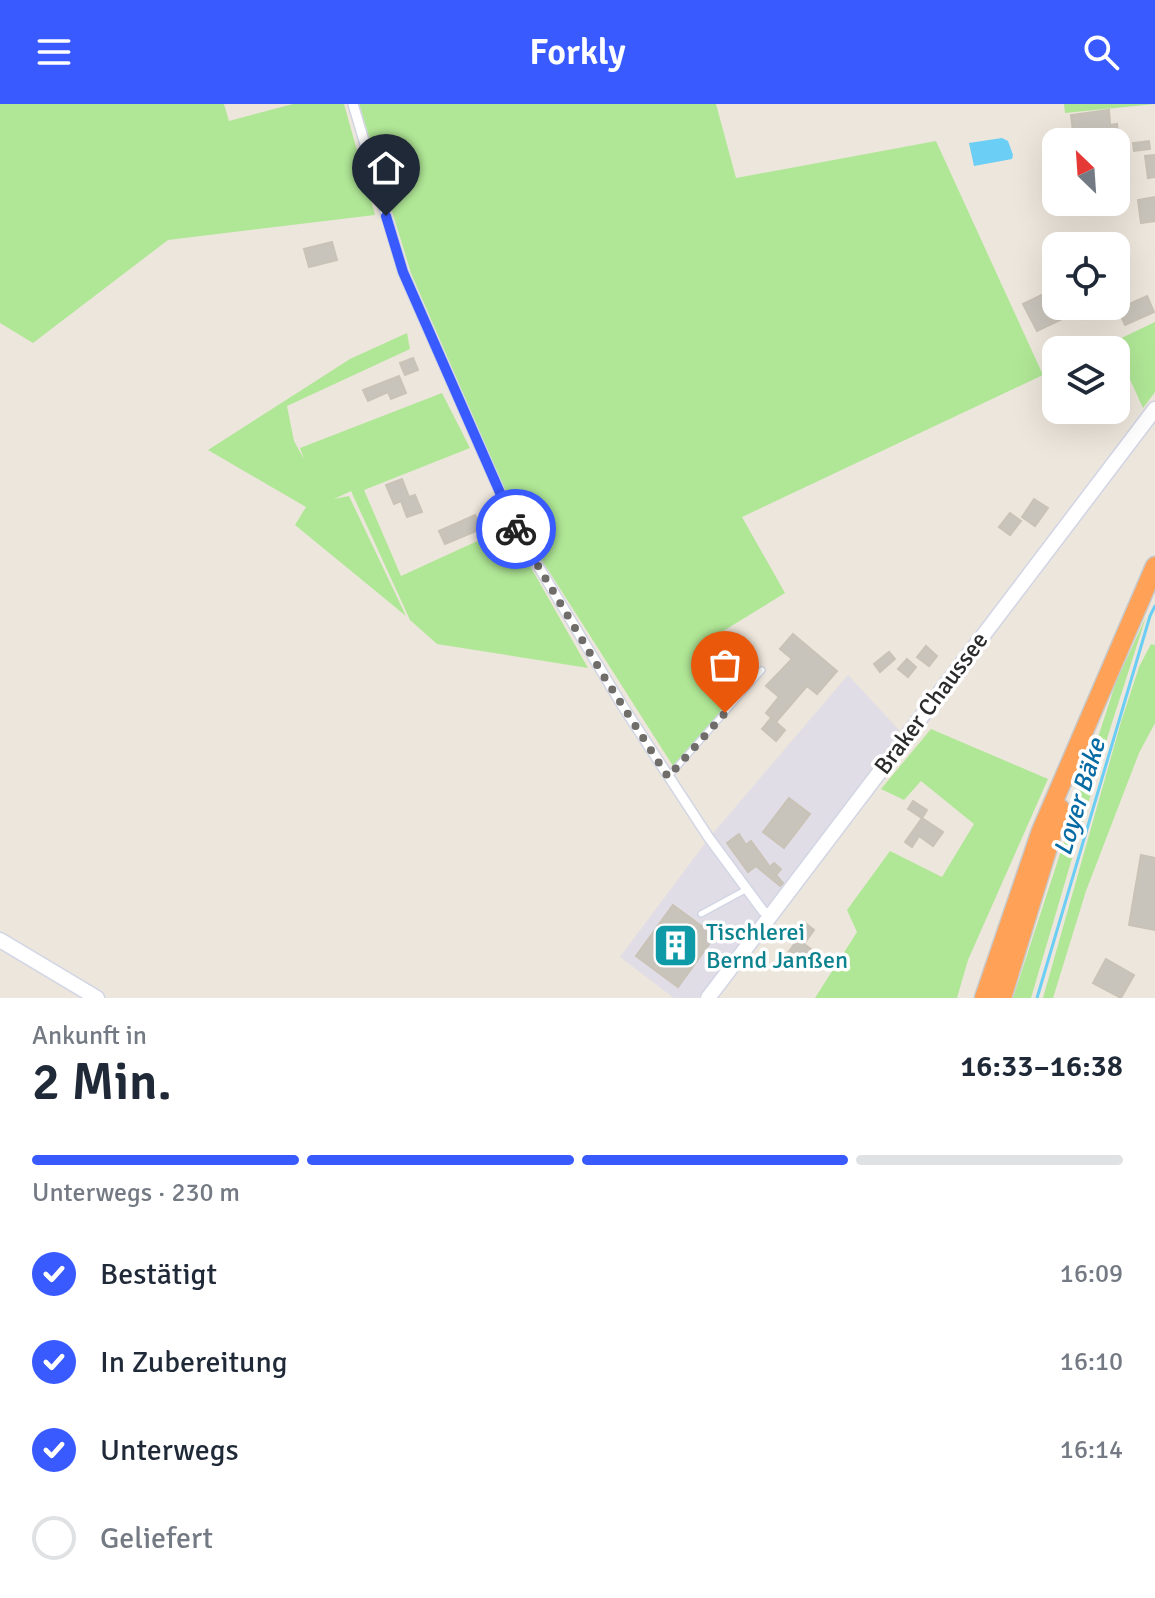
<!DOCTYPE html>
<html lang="de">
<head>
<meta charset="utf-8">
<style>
  :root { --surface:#fff; --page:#f6f6f7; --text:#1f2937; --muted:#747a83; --line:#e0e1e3; --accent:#385aff }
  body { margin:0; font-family:Signika,sans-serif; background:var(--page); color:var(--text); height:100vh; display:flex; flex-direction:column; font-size:30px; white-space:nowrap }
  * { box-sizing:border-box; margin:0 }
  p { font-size:26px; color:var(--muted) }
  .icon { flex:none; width:44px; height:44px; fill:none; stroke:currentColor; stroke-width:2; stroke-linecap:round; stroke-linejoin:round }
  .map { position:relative; height:894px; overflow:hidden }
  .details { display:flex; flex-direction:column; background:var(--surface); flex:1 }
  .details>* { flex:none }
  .needle { width:52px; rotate:335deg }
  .tools { position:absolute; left:1042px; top:24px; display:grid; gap:16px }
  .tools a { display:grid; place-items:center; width:88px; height:88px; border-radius:16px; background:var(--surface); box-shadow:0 8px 32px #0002; font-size:40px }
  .pin { position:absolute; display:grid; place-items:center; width:68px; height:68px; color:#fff; margin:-82px -34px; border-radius:50% 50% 50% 0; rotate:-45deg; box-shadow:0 0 8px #0007 }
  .pin .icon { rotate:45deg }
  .courier { position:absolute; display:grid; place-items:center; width:80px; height:80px; margin:-40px; border:6px solid #385aff; border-radius:50%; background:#fff; color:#222; box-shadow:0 2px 10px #0007 }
  .summary em { font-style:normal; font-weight:600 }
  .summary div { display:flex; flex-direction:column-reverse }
  .summary { display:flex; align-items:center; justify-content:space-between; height:136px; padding:0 32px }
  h1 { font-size:52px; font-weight:600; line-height:60px }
  .bar { display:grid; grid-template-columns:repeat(4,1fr); gap:12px 8px; align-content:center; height:96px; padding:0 32px }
  .bar i { height:10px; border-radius:6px; background:var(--line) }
  .bar .selected { background:var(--accent) }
  .bar p { grid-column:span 4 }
  ol { padding:0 32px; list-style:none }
  li { display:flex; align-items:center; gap:24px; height:88px }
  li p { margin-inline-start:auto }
  li .icon { padding:8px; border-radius:50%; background:var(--accent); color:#fff; stroke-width:4 }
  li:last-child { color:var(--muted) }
  li i { width:44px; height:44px; border:4px solid var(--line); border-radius:50% }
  header { display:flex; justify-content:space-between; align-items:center; height:104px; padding:0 32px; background:var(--accent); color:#fff; font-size:36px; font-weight:600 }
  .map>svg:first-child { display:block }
  .industrial { fill:#e0dde6 }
  .green { fill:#b0e796 }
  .water { fill:#6acef5 }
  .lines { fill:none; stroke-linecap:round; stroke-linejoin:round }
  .stream { stroke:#6acef5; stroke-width:3 }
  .building { fill:#c9c4bb; stroke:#c9c2b6; stroke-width:2 }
  .lane-casing { stroke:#d1d5e4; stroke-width:8 }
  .street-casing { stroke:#d1d5e4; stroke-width:12 }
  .secondary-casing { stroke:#d1d5e4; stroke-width:17 }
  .highway-casing { stroke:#c8c8c8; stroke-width:21 }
  .lane { stroke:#fff; stroke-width:5 }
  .street { stroke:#fff; stroke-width:9 }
  .secondary { stroke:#fff; stroke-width:14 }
  .highway { stroke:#ffa156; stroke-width:18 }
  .done { stroke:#6f6c69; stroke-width:8; stroke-dasharray:0 14.4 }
  .route { stroke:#385aff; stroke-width:10 }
  .labels { text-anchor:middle; stroke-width:7; stroke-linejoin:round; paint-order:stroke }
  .street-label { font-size:24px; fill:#2b2b2b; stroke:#fff }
  .culture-label { font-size:24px; fill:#0d838f; stroke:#fff; text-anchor:start }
  .water-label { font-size:26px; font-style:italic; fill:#066ba3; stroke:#fff }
</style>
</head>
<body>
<header><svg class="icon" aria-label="menu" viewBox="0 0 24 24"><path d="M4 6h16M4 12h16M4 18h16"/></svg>Forkly<svg class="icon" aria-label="search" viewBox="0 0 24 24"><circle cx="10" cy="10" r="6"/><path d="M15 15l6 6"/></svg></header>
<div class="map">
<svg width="1155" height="894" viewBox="0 0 1155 894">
  <rect width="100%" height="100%" fill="#ede6dc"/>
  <polygon class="industrial" points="848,571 900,627 698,894 674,894 620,853 709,734"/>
  <g class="green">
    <polygon points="0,0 224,0 229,17 293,0 344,0 375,111 168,136 33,239 0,219"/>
    <polygon points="359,0 716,0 736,74 936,37 1043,271 742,413 785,489 707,537 706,565 724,606 673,662 522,425 411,169"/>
    <polygon points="1064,0 1155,0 1065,9"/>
    <polygon points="1155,218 1155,288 1143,304 1113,238"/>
    <polygon points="407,229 410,245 287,302 294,337 304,355 300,344 442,289 470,344 364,386 401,472 508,423 588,564 437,540 410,516 351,387 334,395 349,392 406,512 295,421 306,403 208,346 350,255"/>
    <polygon points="1146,513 1110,625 1031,894 1013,894 1116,578"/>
    <polygon points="1151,540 1155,541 1155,619 1139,649 1086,787 1053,894 1043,894 1121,618 1139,563"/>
    <polygon points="931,625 1048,675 968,856 957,894 815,894 857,828 847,806 890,747 942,773 974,720 921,677 904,696 881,685"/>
  </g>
  <polygon class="water" points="1002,34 1008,37 1013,51 1012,55 974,62 969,39"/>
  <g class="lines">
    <polyline class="stream" points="1037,894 1150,512 1155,502"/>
  </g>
  <g class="building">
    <polygon points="1109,6 1110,21 1117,20 1119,38 1104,38 1103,32 1085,34 1084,25 1073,27 1071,11"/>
    <polygon points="1149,37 1150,45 1134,47 1133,39"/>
    <polygon points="1155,51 1155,73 1148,74 1145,52"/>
    <polygon points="1155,93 1155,117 1141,119 1138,96"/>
    <polygon points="1081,98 1103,98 1104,107 1083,110"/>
    <polygon points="332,138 337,156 309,163 304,145"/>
    <polygon points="1056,184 1056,202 1089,202 1037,227 1023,200"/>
    <polygon points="1147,192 1154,208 1125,221 1118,205"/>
    <polygon points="413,254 418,266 405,271 400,259"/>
    <polygon points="399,272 406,289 391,295 388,288 368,297 363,286"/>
    <polygon points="402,375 409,393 415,391 422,408 407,413 401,397 394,400 386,381"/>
    <polygon points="1034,395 1048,404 1035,422 1022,413"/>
    <polygon points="1010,409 1021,417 1010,431 999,423"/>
    <polygon points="475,411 481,425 445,440 439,427"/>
    <polygon points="793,530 837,567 817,590 807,582 776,618 766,609 779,593 766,582 792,555 780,545"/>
    <polygon points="926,542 937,552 929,562 917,553"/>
    <polygon points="889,548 895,555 880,568 874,560"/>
    <polygon points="907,555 916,563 908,573 898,565"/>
    <polygon points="771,614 785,626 776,637 762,625"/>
    <polygon points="789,694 810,710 784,744 763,728"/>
    <polygon points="913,697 927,706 922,714 908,705"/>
    <polygon points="922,714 943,728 933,742 919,732 912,743 905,738"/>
    <polygon points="739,730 746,741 751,737 770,763 774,759 781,765 776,771 783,779 780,782 756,762 748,768 727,739"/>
    <polygon points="1141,751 1155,754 1155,826 1129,821"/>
    <polygon points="673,801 715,832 678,883 636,852"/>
    <polygon points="804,818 814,826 804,840 818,850 808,864 788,849 797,836 793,833"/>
    <polygon points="1106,855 1134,871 1121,894 1093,879"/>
  </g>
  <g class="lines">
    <defs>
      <g id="lane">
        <polyline points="668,673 762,566"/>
        <polyline points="701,810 747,785"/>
      </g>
      <polyline id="street" points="353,0 403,168 517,427 622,601 709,734 763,807 770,812"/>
      <g id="secondary">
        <polyline points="0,836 97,894"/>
        <polyline points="708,894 1155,305"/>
      </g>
      <g id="highway">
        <polyline points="984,894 1041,727 1155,462"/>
        <polyline points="1002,894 1060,704"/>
      </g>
    </defs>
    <use href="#lane" class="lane-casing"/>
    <use href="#street" class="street-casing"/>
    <use href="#secondary" class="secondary-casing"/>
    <use href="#highway" class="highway-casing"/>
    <use href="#lane" class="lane"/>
    <use href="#street" class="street"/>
    <use href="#secondary" class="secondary"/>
    <use href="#highway" class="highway"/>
  </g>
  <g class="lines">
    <polyline class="done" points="516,425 603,571 668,673 725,609"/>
    <polyline class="route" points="386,112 403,168 516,425"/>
  </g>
  <defs>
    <symbol id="building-square" viewBox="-11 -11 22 22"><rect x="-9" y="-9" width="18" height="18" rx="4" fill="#0f9aa8" stroke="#fff"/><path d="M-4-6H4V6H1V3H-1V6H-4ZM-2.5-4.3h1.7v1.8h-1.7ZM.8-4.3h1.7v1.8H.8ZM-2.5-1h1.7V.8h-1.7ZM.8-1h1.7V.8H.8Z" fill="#fff"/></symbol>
  </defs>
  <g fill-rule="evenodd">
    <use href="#building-square" x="650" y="816" width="51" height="51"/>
  </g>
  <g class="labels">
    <g class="street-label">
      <text transform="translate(931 599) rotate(-53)" y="8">Braker Chaussee</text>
    </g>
    <g class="culture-label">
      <text x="706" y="836">Tischlerei<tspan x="706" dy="28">Bernd Janßen</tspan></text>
    </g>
    <g class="water-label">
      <text transform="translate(1079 693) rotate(-73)" y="9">Loyer Bäke</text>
    </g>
  </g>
</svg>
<div class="tools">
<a><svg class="needle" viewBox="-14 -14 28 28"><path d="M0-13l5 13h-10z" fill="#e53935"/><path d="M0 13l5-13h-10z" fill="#747a83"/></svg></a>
<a><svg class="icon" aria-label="locate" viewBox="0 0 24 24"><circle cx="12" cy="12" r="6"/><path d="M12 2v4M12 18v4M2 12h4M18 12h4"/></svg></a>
<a><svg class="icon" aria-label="layers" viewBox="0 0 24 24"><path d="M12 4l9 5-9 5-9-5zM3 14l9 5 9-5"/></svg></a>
</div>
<div class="pin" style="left:725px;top:609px;background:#ea580c"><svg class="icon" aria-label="bag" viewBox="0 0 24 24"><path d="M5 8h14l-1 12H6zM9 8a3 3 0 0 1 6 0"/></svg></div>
<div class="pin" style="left:386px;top:112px;background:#1f2937"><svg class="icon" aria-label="home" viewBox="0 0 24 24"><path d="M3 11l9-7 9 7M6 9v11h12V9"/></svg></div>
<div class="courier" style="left:516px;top:425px"><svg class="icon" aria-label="bike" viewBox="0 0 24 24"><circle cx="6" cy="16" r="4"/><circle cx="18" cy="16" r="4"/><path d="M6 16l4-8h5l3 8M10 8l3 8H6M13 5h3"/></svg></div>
</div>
<section class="details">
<div class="summary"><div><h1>2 Min.</h1><p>Ankunft in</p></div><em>16:33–16:38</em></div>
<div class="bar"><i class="selected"></i><i class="selected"></i><i class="selected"></i><i></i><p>Unterwegs · 230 m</p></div>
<ol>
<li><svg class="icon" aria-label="check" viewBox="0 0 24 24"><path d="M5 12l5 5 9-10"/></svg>Bestätigt<p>16:09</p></li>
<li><svg class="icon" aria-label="check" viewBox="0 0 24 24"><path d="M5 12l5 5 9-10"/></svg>In Zubereitung<p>16:10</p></li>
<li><svg class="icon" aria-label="check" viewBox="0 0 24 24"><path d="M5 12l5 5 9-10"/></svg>Unterwegs<p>16:14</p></li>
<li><i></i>Geliefert</li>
</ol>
</section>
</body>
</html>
